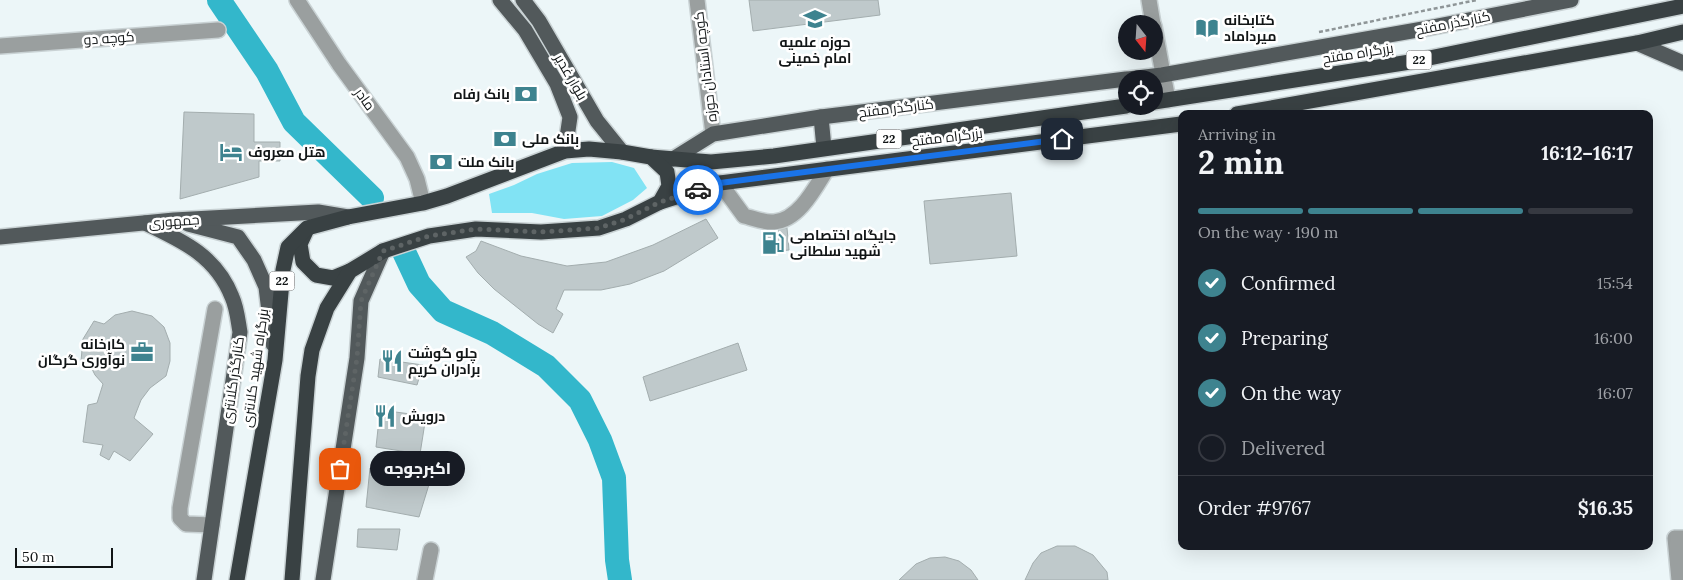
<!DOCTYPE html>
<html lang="en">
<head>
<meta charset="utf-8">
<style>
  :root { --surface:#171b24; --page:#20242c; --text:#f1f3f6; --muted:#9ea1a6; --line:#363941; --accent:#3e838f }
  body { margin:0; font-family:Lora,Cairo,serif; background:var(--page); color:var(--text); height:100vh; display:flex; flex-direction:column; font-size:19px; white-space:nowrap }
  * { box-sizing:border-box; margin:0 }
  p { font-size:16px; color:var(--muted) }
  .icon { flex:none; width:28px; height:28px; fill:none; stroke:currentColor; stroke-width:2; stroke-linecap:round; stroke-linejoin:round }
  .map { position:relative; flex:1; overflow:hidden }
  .sheet { position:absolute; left:1178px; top:110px; width:475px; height:440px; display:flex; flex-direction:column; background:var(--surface); border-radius:10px; box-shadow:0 5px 20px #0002 }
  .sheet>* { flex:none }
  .needle { width:32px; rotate:163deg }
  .controls { position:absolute; left:1118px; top:15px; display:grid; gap:10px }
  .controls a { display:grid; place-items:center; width:45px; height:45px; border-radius:50%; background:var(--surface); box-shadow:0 5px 20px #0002; font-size:25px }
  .scale { position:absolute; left:15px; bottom:12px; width:98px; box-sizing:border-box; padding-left:5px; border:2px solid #111516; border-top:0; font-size:14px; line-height:18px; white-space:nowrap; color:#111516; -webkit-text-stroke:4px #fff; paint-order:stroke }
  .pin { position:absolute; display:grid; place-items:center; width:42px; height:42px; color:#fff; margin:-21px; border-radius:10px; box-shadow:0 2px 8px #0006 }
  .courier { position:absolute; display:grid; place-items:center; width:50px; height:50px; margin:-25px; border:4px solid #1a73e8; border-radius:50%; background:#fff; color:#222; box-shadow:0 1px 6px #0007 }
  .bubble { position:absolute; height:35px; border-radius:18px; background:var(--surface); box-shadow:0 5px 20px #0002; font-size:16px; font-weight:800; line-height:35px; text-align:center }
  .overview em { font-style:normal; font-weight:800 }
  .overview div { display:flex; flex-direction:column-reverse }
  .overview { display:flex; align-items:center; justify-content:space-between; height:85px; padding:0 20px }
  h1 { font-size:32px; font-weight:800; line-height:38px }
  .bar { display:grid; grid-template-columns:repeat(4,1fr); gap:8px 5px; align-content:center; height:60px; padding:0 20px }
  .bar i { height:6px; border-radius:4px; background:var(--line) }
  .bar .current { background:var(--accent) }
  .bar p { grid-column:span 4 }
  .line { display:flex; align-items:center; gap:12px; padding:0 20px; border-top:1px solid var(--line) }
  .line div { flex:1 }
  ol { padding:0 20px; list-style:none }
  li { display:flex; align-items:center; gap:15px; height:55px }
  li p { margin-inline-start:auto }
  li .icon { padding:5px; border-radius:50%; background:var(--accent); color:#fff; stroke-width:4 }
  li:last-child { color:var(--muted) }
  li i { width:28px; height:28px; border:2px solid var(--line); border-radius:50% }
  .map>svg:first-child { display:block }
  .green { fill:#81e3f4 }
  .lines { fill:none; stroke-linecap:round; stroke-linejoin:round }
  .river { stroke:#33b7cb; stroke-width:24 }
  .building { fill:#bfc9cb; stroke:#a3adae }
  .minor-casing { stroke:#c9d2d4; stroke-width:18 }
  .major-casing { stroke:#c9d2d4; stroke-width:18 }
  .highway-casing { stroke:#c9d2d4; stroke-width:18 }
  .path { stroke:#8e9597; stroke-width:2.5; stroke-dasharray:4 2.5; stroke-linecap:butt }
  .minor { stroke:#9a9f9f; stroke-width:15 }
  .major { stroke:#52595b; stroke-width:15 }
  .highway { stroke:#394143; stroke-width:15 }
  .done { stroke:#5e6465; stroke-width:5; stroke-dasharray:0 9 }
  .route { stroke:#1a73e8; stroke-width:6 }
  .labels { text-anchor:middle; stroke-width:5; stroke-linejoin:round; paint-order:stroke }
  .shield { fill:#fff; stroke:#585b5c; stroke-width:1 }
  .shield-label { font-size:12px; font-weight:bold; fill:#111516 }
  .poi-label { font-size:14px; font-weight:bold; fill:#111516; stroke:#fff; text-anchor:start }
  .street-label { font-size:14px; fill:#111516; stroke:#fff }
</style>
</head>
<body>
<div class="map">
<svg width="1683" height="580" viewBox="0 0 1683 580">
  <rect width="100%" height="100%" fill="#ecf6f8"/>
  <polygon class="green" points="612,162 634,168 647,188 633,200 602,216 564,219 532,213 492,213 489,194 514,185 537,174 572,163"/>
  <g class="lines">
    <g class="river">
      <polyline points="219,0 267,71 294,122 372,198"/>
      <polyline points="404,252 419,284 443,311 492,333 546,366 580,400 600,440 614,478 617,560 620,580"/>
    </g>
  </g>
  <g class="building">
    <polygon points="749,0 878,0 880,15 753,31"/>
    <polygon points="184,112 254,114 254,142 280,142 280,161 259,161 259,177 180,199"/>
    <polygon points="1011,193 1017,256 930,264 924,201"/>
    <polygon points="706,219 718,238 664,271 630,284 601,290 564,290 556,309 563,314 553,333 538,324 494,289 478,273 466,257 476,251 481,241 521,256 567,266 606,262 653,245"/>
    <polygon points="787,228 789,250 766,252 764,231 774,231"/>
    <polygon points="132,311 152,316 164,327 170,343 170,361 166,376 150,388 141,400 134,418 153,434 130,461 114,451 109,460 100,455 103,445 83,442 88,405 97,403 103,384 95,375 88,361 81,361 83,339 94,321 104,324 115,315"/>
    <polygon points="738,343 747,370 650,401 643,377"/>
    <polygon points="380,359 423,365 417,385 378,377"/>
    <polygon points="380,410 426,416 420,454 376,447"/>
    <polygon points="370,468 431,478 419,517 366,507"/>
    <polygon points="358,529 400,529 397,550 357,547"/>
    <polygon points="1057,546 1075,546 1093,555 1107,572 1108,580 1025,580 1033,563 1041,553"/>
    <polygon points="945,557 959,561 971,570 978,580 899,580 916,564 930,558"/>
  </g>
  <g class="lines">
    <defs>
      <g id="minor">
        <polyline points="297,0 339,64 407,157 417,179 423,203"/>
        <polyline points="697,0 713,134"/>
        <polyline points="1149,0 1153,24"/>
        <polyline points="1154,26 1168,100"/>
        <polyline points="0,46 218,30"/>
        <path d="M720,183L744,216C753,218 765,223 774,222C799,220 815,188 827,169"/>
        <polyline points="212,525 186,524 180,518 180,508 215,309"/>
        <polyline points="425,580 431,550"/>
        <polyline points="1679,580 1675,538 1683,538"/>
      </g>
      <g id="major">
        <polyline points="500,0 525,30 557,84 570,117 565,151"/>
        <polyline points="523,0 539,21 597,121 622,152"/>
        <polyline points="1637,43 1683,63"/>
        <polyline points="1128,79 1162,75 1423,29 1571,0"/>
        <polyline points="821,117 824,148"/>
        <polyline points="673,159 713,134 821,117 1126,79"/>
        <path d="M145,223C183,241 216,256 232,297C237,308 238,321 240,332L204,580"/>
        <polyline points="188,224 238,237 254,260 266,287 273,344"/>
        <polyline points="0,237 174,220 318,212 348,217"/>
        <polyline points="323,580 357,358 361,301 383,251"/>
      </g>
      <g id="highway">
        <polyline points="1154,102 1410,62 1683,6"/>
        <polyline points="1237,114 1637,43 1683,32"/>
        <polyline points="651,157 711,162 774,156 1126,106"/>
        <polyline points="660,202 720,183 1181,124"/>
        <polyline points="306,231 300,244 303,262 316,275 333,278 350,271"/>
        <polyline points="237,580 275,360 283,270 288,247 307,228 348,217 423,203 447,196 565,151 589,149 622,152 651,157 667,172 669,186 660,202 626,219 599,228 541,232 476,229 429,236 383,251 350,271 327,308 312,350 308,376 292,580"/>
      </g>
    </defs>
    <use href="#minor" class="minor-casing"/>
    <use href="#major" class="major-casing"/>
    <use href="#highway" class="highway-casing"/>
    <polyline class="path" points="1319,32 1477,0"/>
    <use href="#minor" class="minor"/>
    <use href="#major" class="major"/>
    <use href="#highway" class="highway"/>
  </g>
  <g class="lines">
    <polyline class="done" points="340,469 357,358 361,301 383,251 429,236 476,229 541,232 599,228 626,219 660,202 698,190"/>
    <polyline class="route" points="698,190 720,183 1062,139"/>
  </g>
  <defs>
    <symbol id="university-bare" viewBox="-9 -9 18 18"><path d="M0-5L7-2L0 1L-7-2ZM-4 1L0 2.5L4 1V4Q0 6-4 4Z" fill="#3e838f" stroke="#fff" stroke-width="2.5" paint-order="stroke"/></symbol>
    <symbol id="library-bare" viewBox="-9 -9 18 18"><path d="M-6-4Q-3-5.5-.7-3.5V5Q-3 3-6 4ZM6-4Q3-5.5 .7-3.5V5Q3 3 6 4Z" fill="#3e838f" stroke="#fff" stroke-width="2.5" paint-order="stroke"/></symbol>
    <symbol id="bank-bare" viewBox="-9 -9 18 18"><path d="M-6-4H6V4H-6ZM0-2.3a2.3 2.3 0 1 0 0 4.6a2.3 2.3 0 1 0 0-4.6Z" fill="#3e838f" stroke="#fff" stroke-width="2.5" paint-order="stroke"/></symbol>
    <symbol id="hotel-bare" viewBox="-9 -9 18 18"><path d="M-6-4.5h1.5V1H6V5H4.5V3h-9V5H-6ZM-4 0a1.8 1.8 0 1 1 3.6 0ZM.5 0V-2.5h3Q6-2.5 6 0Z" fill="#3e838f" stroke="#fff" stroke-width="2.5" paint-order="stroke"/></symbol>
    <symbol id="fuel-bare" viewBox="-9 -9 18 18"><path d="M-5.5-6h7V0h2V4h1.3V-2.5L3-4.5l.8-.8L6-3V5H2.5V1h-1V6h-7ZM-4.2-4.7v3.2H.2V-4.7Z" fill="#3e838f" stroke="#fff" stroke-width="2.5" paint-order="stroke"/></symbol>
    <symbol id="office-bare" viewBox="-9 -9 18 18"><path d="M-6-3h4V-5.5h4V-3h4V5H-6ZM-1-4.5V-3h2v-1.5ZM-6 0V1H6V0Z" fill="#3e838f" stroke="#fff" stroke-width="2.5" paint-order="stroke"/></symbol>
    <symbol id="restaurant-bare" viewBox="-9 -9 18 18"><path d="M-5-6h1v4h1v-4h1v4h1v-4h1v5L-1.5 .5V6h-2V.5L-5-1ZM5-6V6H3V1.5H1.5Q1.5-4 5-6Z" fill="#3e838f" stroke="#fff" stroke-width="2.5" paint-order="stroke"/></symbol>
  </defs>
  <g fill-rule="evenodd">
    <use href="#university-bare" x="799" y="3" width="32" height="32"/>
    <use href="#library-bare" x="1191" y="12" width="32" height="32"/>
    <use href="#bank-bare" x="510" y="78" width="32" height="32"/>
    <use href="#bank-bare" x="489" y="123" width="32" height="32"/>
    <use href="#hotel-bare" x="215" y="136" width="32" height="32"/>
    <use href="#bank-bare" x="425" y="146" width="32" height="32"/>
    <use href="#fuel-bare" x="757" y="227" width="32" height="32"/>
    <use href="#office-bare" x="126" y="336" width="32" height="32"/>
    <use href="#restaurant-bare" x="376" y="345" width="32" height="32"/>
    <use href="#restaurant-bare" x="369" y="400" width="32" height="32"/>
  </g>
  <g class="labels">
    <g class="shield">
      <rect x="1406.5" y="50.5" width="25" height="19" rx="4"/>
      <rect x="876.5" y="129.5" width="25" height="19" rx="4"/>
      <rect x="269.5" y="271.5" width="25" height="19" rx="4"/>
    </g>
    <g class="shield-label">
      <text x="1419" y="64">22</text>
      <text x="889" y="143">22</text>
      <text x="282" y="285">22</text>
    </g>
    <g class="poi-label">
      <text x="1224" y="25">کتابخانه<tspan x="1224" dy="16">میرداماد</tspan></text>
      <text x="815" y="47" text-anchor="middle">حوزه علمیه<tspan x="815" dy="16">امام خمینی</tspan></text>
      <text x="510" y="99" text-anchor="end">بانک رفاه</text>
      <text x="522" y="144">بانک ملی</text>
      <text x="248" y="157">هتل معروف</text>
      <text x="458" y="167">بانک ملت</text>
      <text x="790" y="240">جایگاه اختصاصی<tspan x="790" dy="16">شهید سلطانی</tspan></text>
      <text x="125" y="349" text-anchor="end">کارخانه<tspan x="125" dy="16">نوآوری گرگان</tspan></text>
      <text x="408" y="358">چلو گوشت<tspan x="408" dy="16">برادران کریم</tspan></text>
      <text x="402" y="421">درویش</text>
    </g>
    <g class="street-label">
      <text transform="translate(1453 23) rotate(-11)" y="5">کنارگذر مفتح</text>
      <text transform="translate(109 38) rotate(-4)" y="5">کوچه دو</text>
      <text transform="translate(1358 53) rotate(-9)" y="5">بزرگراه مفتح</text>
      <text transform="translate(705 67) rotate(-97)" y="5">کوچه استادان حوزه</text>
      <text transform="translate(571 77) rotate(60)" y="5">بلوار غدیر</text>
      <text transform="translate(365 99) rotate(54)" y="5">مادر</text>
      <text transform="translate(896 108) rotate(-7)" y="5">کنارگذر مفتح</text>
      <text transform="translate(947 137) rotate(-7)" y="5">بزرگراه مفتح</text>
      <text transform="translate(174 221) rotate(-4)" y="5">جمهوری</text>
      <text transform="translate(255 368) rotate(-82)" y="5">بزرگراه شهید کلانتری</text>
      <text transform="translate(233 380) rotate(-82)" y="5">کنارگذر کلانتری</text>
    </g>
  </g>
</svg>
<div class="controls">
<a><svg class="needle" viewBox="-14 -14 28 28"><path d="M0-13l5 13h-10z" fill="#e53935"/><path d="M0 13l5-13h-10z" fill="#9ea1a6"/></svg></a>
<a><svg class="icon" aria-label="locate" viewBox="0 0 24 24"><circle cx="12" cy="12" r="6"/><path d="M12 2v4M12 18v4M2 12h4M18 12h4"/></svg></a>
</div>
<div class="scale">50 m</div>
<div class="pin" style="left:340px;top:469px;background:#ea580c"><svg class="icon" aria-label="bag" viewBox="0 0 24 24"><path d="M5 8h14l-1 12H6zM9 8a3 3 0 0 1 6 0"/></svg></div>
<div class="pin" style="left:1062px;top:139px;background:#1f2937"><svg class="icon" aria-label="home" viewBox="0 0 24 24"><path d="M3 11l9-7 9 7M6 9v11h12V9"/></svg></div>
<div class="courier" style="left:698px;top:190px"><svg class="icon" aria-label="car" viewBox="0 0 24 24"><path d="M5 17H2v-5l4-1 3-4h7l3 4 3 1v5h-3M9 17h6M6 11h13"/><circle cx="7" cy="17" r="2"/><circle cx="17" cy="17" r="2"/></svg></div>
<div class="bubble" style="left:370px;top:451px;width:95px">اکبرجوجه</div>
<section class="sheet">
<div class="overview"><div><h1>2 min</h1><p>Arriving in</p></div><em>16:12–16:17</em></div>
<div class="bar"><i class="current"></i><i class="current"></i><i class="current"></i><i></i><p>On the way · 190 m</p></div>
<ol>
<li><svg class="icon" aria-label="check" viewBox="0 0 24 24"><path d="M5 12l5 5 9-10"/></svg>Confirmed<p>15:54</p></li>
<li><svg class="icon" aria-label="check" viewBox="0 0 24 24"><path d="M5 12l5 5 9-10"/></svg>Preparing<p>16:00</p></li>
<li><svg class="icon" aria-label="check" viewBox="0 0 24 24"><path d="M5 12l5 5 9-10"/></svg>On the way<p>16:07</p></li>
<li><i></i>Delivered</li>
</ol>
<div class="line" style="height:65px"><div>Order #9767</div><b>$16.35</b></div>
</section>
</div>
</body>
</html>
